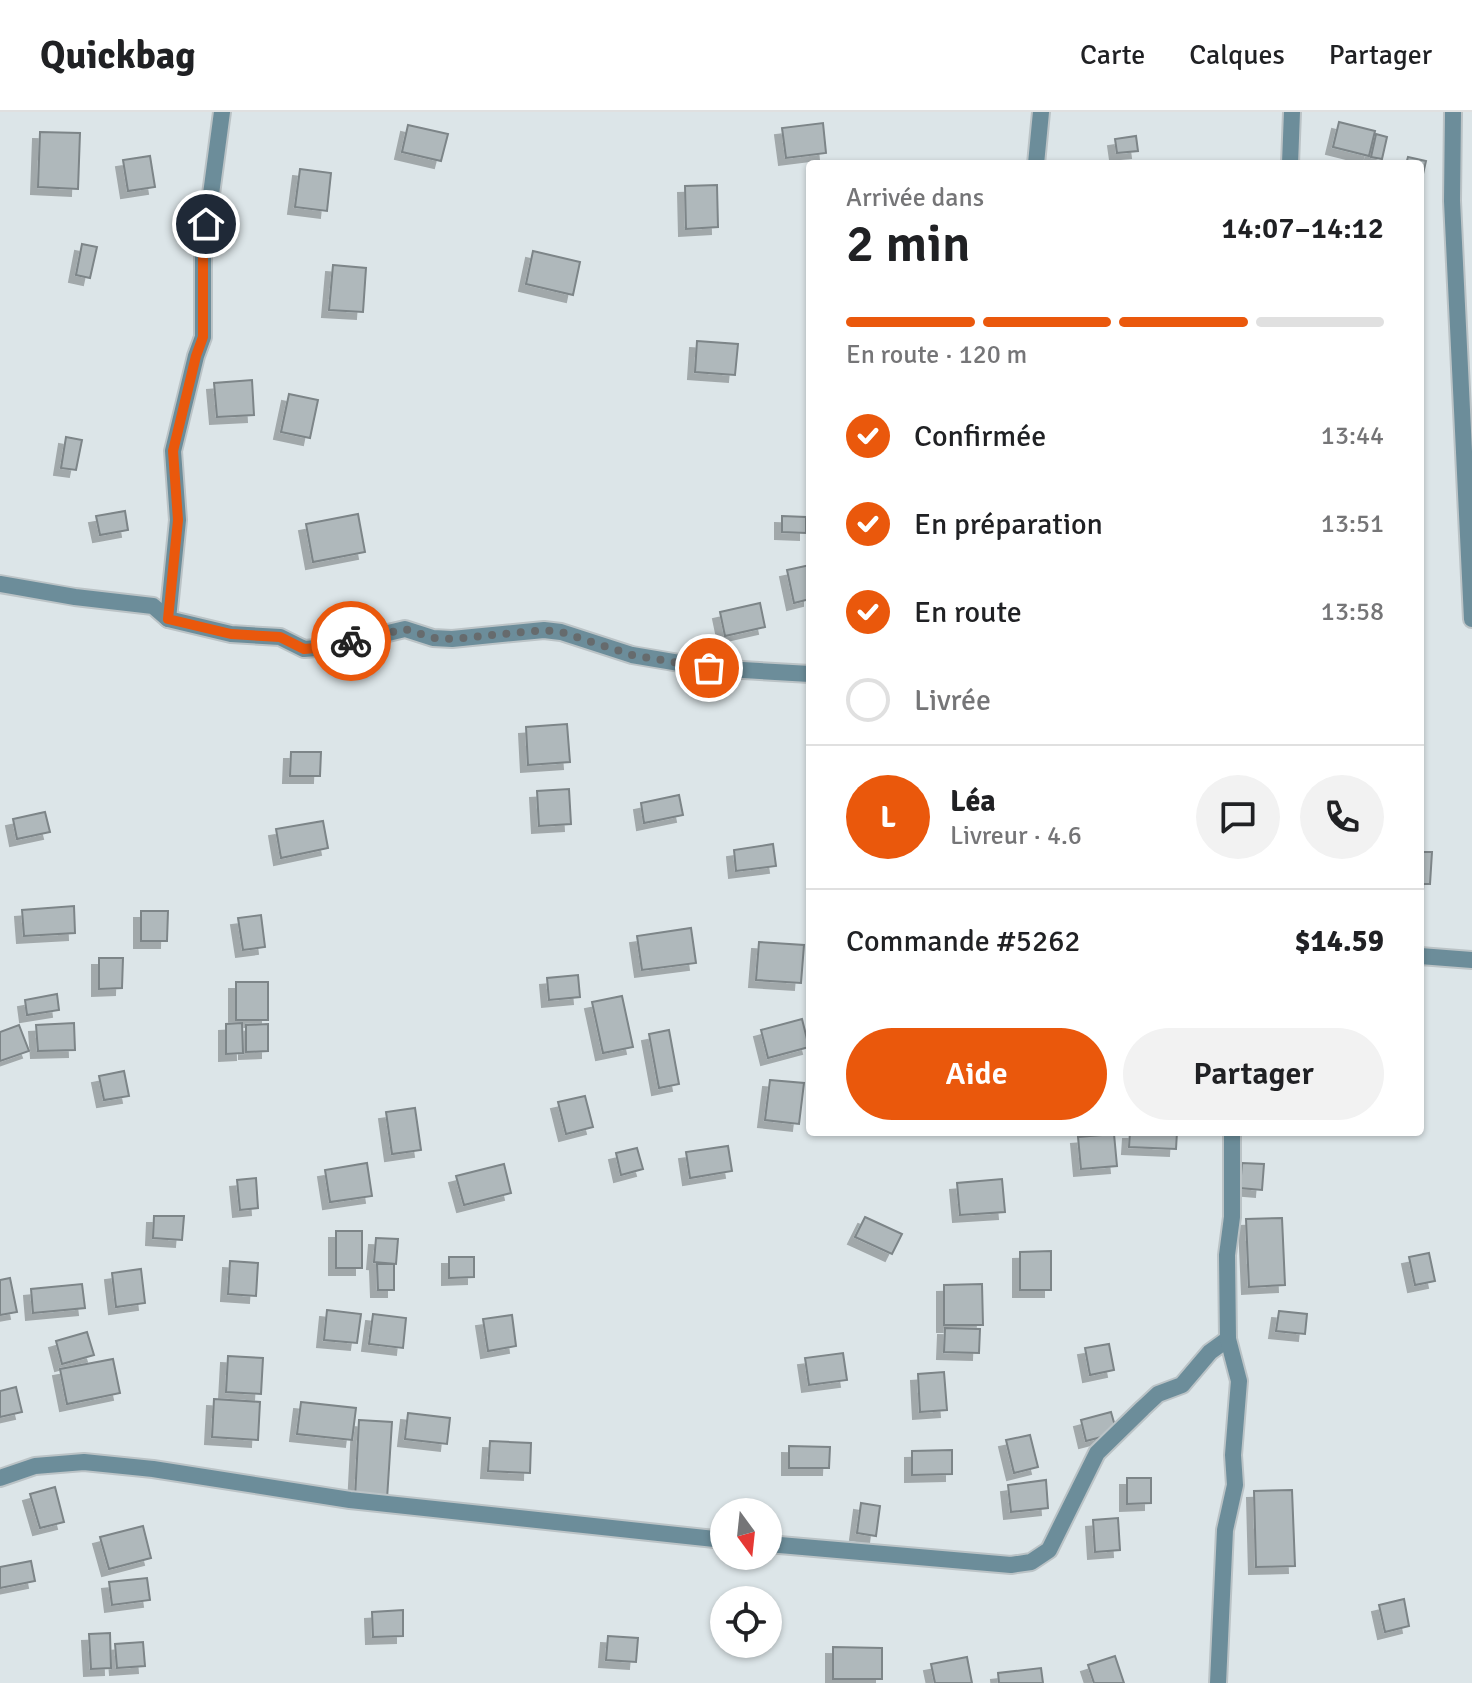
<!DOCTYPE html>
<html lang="fr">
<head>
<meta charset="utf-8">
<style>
  :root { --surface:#fff; --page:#f2f2f2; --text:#202124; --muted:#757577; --line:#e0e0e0; --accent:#ea580c }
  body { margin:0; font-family:Signika,sans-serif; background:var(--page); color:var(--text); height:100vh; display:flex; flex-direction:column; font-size:30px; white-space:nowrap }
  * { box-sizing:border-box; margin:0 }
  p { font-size:26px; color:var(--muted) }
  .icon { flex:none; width:44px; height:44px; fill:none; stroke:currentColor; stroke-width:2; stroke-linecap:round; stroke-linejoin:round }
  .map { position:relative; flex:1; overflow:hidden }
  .panel { position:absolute; left:806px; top:48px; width:618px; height:976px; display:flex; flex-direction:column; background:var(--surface); border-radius:8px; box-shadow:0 2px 6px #0004 }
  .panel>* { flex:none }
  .needle { width:52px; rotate:165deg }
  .controls { position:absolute; left:710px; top:1386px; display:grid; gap:16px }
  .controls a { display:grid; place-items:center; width:72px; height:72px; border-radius:50%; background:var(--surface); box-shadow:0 2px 6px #0004; font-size:40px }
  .pin { position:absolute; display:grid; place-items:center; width:68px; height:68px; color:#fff; margin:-34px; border:4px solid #fff; border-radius:50%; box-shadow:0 2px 8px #0007 }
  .courier { position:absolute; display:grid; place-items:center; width:80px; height:80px; margin:-40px; border:6px solid #ea580c; border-radius:50%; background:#fff; color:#222; box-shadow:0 2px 10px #0007 }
  .summary em { font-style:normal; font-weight:600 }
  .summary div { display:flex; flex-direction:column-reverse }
  .summary { display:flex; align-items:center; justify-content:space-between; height:136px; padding:0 40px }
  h1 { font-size:52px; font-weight:600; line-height:60px }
  .bar { display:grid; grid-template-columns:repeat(4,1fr); gap:12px 8px; align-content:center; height:96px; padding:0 40px }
  .bar i { height:10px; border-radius:6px; background:var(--line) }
  .bar .current { background:var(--accent) }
  .bar p { grid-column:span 4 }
  .line { display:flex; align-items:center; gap:20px; padding:0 40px; border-top:2px solid var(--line) }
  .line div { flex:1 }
  .round { display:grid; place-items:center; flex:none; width:84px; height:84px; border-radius:42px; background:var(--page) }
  ol { padding:0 40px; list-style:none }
  li { display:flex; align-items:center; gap:24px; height:88px }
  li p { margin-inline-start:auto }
  li .icon { padding:8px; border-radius:50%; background:var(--accent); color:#fff; stroke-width:4 }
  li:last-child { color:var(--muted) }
  li i { width:44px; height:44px; border:4px solid var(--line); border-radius:50% }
  .cta { display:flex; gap:16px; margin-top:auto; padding:16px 40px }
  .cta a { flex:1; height:92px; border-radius:48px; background:var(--accent); color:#fff; font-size:32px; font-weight:600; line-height:92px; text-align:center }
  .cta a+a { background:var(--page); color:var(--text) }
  header { display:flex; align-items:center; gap:48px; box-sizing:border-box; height:112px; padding:0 40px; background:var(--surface); border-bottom:2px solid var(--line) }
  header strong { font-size:38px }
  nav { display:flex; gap:44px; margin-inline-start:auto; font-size:28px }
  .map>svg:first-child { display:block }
  .building { fill:#afb8bb; stroke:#7d8588; stroke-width:2; filter:url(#shadow) }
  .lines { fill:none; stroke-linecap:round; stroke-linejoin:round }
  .street-casing { stroke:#bbc3c6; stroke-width:20 }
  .street { stroke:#6c8d9a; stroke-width:16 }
  .done { stroke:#666b6d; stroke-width:8; stroke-dasharray:0 14.4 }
  .route { stroke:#ea580c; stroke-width:10 }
</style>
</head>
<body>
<header>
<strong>Quickbag</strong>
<nav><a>Carte</a><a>Calques</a><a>Partager</a></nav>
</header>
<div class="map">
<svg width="1472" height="1571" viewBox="0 0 1472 1571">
  <defs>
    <filter id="shadow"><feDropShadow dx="-7" dy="7" stdDeviation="0" flood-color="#0004"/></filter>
  </defs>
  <rect width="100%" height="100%" fill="#dce5e8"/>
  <g class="building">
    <polygon points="1339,10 1375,19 1369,44 1333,35"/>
    <polygon points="823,11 826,41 786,46 782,16"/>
    <polygon points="408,13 448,22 441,49 402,40"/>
    <polygon points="40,20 80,21 78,77 38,75"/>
    <polygon points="1376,22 1387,25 1382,47 1371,45"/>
    <polygon points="1136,24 1138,39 1117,41 1115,27"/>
    <polygon points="150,44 155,75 128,79 123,48"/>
    <polygon points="1408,45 1426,49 1423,62 1420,62 1420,52 1406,52"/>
    <polygon points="300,57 331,61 327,99 295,95"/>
    <polygon points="717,73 718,115 686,117 685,74"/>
    <polygon points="82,132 97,135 90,166 76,163"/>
    <polygon points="533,139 580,150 573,183 526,172"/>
    <polygon points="333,153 366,156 363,200 329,198"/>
    <polygon points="697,229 738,232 735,263 695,260"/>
    <polygon points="252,268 254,303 217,305 214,271"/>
    <polygon points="289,282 318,288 310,326 281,320"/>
    <polygon points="66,325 82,328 76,358 61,356"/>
    <polygon points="125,399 128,418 100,423 96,404"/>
    <polygon points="358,402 365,440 313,450 306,412"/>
    <polygon points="782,404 806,405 806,421 782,420"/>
    <polygon points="810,453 810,487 794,491 787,458"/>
    <polygon points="760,491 765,515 725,524 720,500"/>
    <polygon points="567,612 570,650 528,653 526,615"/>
    <polygon points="291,640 321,640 320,664 290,664"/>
    <polygon points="569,677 571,712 539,714 537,679"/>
    <polygon points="679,683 683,703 644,711 641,691"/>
    <polygon points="45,700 50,720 17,727 13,707"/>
    <polygon points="323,709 328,736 281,746 276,717"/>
    <polygon points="773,732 776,754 736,759 734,738"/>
    <polygon points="1420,740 1432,740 1430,772 1420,772"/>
    <polygon points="74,794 75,821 24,824 22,798"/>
    <polygon points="141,799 168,799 167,829 141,829"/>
    <polygon points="261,803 265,835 243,838 238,806"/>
    <polygon points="691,816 696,851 642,858 637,824"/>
    <polygon points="759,830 804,833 801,871 756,868"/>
    <polygon points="99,846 123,846 122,876 99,877"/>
    <polygon points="578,863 580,885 549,888 547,866"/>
    <rect x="236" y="870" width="32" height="38"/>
    <polygon points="57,882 59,898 27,903 25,888"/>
    <polygon points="622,884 633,935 603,941 592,890"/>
    <polygon points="802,907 809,935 768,946 761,918"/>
    <polygon points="74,911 75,938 38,939 36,913"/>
    <polygon points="242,911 243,941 226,942 226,912"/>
    <polygon points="268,912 268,939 246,940 246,913"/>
    <polygon points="19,913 29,939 0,949 0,920"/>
    <polygon points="669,918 679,972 659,976 649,922"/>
    <polygon points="124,959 129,984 104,988 99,964"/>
    <polygon points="770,968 804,971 799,1012 765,1008"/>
    <polygon points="585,984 593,1015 566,1022 558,990"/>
    <polygon points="415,996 421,1038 392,1042 386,1000"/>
    <polygon points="1130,1020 1177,1020 1176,1037 1129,1035"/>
    <polygon points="1114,1022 1117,1054 1081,1057 1078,1025"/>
    <polygon points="728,1034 732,1059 690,1066 686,1040"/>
    <polygon points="637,1036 643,1057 621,1063 616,1041"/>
    <polygon points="367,1051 372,1084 330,1090 325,1058"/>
    <polygon points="1242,1051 1264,1052 1262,1078 1240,1076"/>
    <polygon points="504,1052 511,1081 464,1093 456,1064"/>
    <polygon points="256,1066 258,1096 240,1098 237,1068"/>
    <polygon points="1002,1067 1005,1100 960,1103 957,1071"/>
    <polygon points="154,1104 184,1104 182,1128 153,1126"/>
    <polygon points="865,1105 902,1122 892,1142 855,1125"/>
    <polygon points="1282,1106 1285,1173 1249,1175 1246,1107"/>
    <rect x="336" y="1119" width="26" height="37"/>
    <polygon points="376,1126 398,1127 396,1152 374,1150"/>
    <polygon points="1051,1139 1051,1178 1020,1178 1020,1140"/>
    <polygon points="1429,1141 1435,1169 1415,1173 1409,1145"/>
    <polygon points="449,1145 474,1145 474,1165 449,1166"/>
    <polygon points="230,1149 258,1151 256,1184 228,1182"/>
    <polygon points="377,1152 394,1152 394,1178 378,1178"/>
    <polygon points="141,1157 145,1191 116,1195 112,1161"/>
    <polygon points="10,1166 17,1200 0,1203 0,1168"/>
    <polygon points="82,1172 85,1196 33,1201 31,1177"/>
    <polygon points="982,1172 983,1213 944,1213 944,1173"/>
    <polygon points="327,1198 361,1202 357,1231 324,1228"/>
    <polygon points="1279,1199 1307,1202 1305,1222 1276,1219"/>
    <polygon points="373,1202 406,1206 403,1236 369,1232"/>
    <polygon points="512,1203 516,1234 488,1239 483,1207"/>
    <polygon points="945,1216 980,1217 979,1241 944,1240"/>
    <polygon points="87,1220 94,1243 62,1252 56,1229"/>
    <polygon points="1109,1232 1114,1258 1090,1263 1085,1236"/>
    <polygon points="843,1241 847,1268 809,1273 805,1246"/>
    <polygon points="228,1244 263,1246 261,1282 226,1280"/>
    <polygon points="113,1247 120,1281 67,1292 60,1257"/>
    <polygon points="944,1260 947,1298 920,1300 918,1262"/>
    <polygon points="16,1275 22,1300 0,1305 0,1279"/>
    <polygon points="214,1287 260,1290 258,1328 212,1325"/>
    <polygon points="301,1290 356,1296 352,1328 297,1322"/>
    <polygon points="1111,1300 1117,1321 1086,1329 1081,1308"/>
    <polygon points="408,1301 450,1306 447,1332 405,1327"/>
    <polygon points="359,1308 392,1310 387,1387 355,1386"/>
    <polygon points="1030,1323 1038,1355 1014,1361 1006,1328"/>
    <polygon points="490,1329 531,1331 530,1361 488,1359"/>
    <polygon points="789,1334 830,1335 829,1356 789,1356"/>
    <polygon points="952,1338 952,1362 912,1363 912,1339"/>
    <polygon points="1127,1366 1151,1366 1151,1391 1127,1392"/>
    <polygon points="1046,1368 1048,1396 1011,1400 1008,1373"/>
    <polygon points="55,1375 64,1410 40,1416 30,1382"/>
    <polygon points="1292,1378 1295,1454 1256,1455 1254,1379"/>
    <polygon points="861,1391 880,1394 876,1424 857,1421"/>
    <polygon points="1118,1406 1120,1438 1095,1440 1093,1408"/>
    <polygon points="143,1414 151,1446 109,1457 100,1425"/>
    <polygon points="31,1449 35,1469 0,1476 0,1455"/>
    <polygon points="147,1466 150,1488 112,1493 109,1470"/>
    <polygon points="1404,1487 1409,1514 1385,1520 1379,1493"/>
    <polygon points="403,1498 403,1524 373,1525 372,1500"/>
    <polygon points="110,1521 111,1556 91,1557 89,1522"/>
    <polygon points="608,1524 638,1526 636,1550 606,1548"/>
    <polygon points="143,1530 145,1554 117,1556 115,1532"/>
    <polygon points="833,1535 882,1536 882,1567 833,1567"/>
    <polygon points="1115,1544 1124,1571 1094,1571 1088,1553"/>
    <polygon points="967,1545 972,1571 935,1571 931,1552"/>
    <polygon points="1041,1556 1043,1571 999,1571 998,1561"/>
  </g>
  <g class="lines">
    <defs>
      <g id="street">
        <polyline points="1453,0 1452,89 1472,507"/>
        <polyline points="1036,52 1041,0"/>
        <polyline points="1290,52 1292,0"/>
        <polyline points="0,472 75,485 153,494 168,507 231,522 280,525 304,537 329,535 405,517 433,526 452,527 544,518 561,520 632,543 709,556 810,562"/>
        <polyline points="168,507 178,408 173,339 196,244 203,225 203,142 222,0"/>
        <polyline points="1420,844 1472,848"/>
        <polyline points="0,1366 35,1354 84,1350 153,1357 350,1388 724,1428"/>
        <polyline points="768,1432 1011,1453 1031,1450 1049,1438 1097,1341 1143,1296 1158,1282 1182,1273 1210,1240 1228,1227"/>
        <polyline points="1218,1571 1225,1418 1235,1373 1233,1343 1239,1269 1228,1227 1227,1143 1232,1105 1232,1020"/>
      </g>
    </defs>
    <use href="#street" class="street-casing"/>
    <use href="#street" class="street"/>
  </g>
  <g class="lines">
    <polyline class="done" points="351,529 405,517 433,526 452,527 544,518 561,520 632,543 709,556"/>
    <polyline class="route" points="206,112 203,142 203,225 196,244 173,339 178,408 168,507 231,522 280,525 304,537 329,535 351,529"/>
  </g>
</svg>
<div class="controls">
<a><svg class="needle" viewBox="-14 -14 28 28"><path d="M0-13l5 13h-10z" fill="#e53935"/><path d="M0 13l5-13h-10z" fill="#757577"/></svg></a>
<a><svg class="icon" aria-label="locate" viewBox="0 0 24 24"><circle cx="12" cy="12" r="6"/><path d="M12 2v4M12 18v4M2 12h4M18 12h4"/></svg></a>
</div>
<div class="pin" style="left:709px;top:556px;background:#ea580c"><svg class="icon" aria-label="bag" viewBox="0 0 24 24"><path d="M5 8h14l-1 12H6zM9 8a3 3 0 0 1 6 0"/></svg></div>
<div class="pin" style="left:206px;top:112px;background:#1f2937"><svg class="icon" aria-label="home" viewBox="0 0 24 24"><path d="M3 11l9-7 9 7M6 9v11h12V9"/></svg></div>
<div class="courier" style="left:351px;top:529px"><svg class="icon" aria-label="bike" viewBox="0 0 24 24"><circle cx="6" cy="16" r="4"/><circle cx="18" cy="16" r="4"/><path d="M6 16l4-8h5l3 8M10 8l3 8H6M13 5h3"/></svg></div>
<section class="panel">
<div class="summary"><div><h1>2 min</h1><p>Arrivée dans</p></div><em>14:07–14:12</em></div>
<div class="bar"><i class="current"></i><i class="current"></i><i class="current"></i><i></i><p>En route · 120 m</p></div>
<ol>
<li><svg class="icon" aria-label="check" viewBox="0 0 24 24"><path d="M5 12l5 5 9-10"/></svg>Confirmée<p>13:44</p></li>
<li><svg class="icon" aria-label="check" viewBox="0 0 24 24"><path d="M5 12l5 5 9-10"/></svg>En préparation<p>13:51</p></li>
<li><svg class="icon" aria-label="check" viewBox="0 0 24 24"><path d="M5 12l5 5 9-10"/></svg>En route<p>13:58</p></li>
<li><i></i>Livrée</li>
</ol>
<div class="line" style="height:144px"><b class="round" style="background:var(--accent);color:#fff">L</b><div><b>Léa</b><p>Livreur · 4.6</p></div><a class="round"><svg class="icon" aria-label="chat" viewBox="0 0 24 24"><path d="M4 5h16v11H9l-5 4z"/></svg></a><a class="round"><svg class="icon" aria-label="phone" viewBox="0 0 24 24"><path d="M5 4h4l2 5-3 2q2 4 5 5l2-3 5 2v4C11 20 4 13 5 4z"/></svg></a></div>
<div class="line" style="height:104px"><div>Commande #5262</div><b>$14.59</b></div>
<div class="cta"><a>Aide</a><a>Partager</a></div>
</section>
</div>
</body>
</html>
